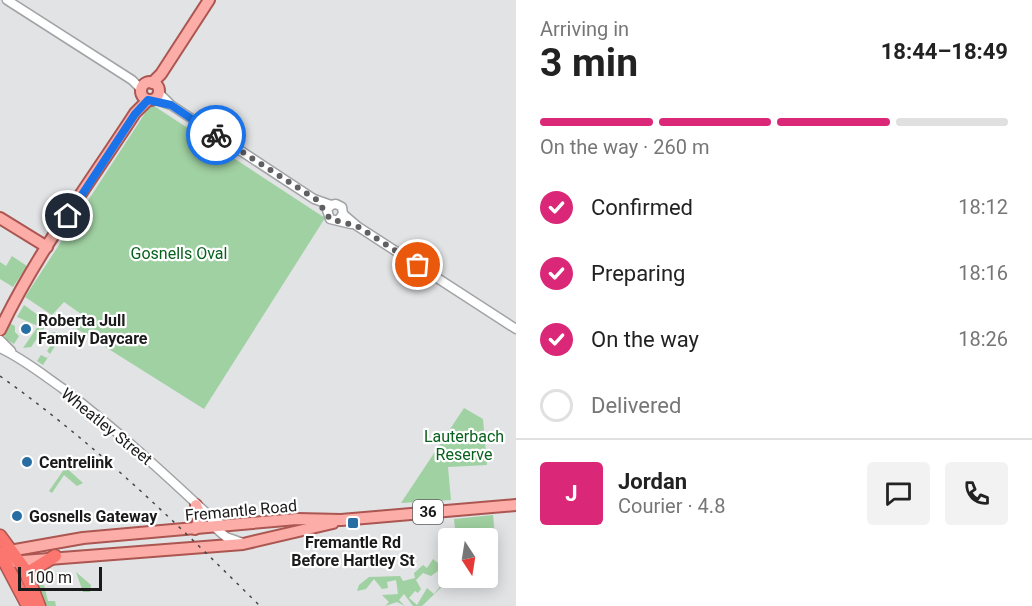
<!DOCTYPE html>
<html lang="en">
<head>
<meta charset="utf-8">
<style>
  :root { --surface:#fff; --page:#f2f2f2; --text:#222; --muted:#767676; --line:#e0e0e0; --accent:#db2777 }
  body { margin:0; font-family:Roboto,sans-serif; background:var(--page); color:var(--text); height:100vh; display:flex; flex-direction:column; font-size:22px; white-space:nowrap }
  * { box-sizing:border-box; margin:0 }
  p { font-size:20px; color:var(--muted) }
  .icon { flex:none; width:33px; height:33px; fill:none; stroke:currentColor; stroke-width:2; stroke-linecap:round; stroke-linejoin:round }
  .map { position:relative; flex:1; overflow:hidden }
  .sheet { display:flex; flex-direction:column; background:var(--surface); width:516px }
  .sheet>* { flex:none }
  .needle { width:39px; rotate:168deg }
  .buttons { position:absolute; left:438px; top:528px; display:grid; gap:12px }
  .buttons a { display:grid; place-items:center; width:60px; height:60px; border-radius:6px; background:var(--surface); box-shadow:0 3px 15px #0003; font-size:30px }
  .scale { position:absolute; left:18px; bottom:15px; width:84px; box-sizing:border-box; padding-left:6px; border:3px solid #1a1a1b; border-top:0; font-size:16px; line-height:21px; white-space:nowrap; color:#1a1a1b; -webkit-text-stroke:4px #fff; paint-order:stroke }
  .pin { position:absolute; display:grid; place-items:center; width:51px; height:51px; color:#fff; margin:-26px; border:3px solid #fff; border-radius:50%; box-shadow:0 2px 6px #0007 }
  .courier { position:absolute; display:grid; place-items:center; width:60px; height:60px; margin:-30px; border:4px solid #1a73e8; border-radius:50%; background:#fff; color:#222; box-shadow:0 2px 8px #0007 }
  .headline em { font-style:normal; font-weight:700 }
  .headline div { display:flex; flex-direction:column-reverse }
  .headline { display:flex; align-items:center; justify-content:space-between; height:102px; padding:0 24px }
  h1 { font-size:39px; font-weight:700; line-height:45px }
  .bar { display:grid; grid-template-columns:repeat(4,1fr); gap:9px 6px; align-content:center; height:72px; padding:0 24px }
  .bar i { height:8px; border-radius:4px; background:var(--line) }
  .bar .selected { background:var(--accent) }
  .bar p { grid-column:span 4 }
  .line { display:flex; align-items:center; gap:15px; padding:0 24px; border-top:2px solid var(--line) }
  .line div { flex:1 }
  .round { display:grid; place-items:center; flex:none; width:63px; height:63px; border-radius:6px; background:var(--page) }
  ol { padding:0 24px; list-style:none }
  li { display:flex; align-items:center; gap:18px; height:66px }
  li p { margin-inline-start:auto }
  li .icon { padding:6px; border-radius:50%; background:var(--accent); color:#fff; stroke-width:4 }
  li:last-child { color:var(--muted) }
  li i { width:33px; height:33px; border:3px solid var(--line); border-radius:50% }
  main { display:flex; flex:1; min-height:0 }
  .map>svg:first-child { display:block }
  .green { fill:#a0d1a2 }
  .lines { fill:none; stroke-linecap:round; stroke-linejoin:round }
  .minor-casing { stroke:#a1a3a5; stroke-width:11 }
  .major-casing { stroke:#ac5651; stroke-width:14 }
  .highway-casing { stroke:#ac5651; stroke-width:15 }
  .minor { stroke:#fff; stroke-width:8 }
  .major { stroke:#fdada8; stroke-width:10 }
  .highway { stroke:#fb766e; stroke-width:12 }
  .rail { stroke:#454547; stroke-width:1.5; stroke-dasharray:3 6; stroke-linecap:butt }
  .done { stroke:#606062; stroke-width:6; stroke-dasharray:0 10.8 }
  .route { stroke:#1a73e8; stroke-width:8 }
  .poi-dot { fill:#296ea3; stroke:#fff; stroke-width:2 }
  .labels { text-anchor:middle; stroke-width:4.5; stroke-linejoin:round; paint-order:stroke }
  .shield { fill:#fff; stroke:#5f5f5f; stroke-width:1.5 }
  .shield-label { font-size:15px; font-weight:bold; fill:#1a1a1b }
  .park-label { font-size:16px; fill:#09611e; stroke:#fff }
  .poi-label { font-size:16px; font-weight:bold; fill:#1a1a1b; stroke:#fff; text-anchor:start }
  .street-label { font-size:16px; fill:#1a1a1b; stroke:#fff }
</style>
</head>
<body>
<main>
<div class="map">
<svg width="516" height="606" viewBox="0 0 516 606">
  <rect width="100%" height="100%" fill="#e1e3e5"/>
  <g class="green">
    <polygon points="151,104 325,218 204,409 72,326 81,314 64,302 52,315 25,297"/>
    <polygon points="12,256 27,266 13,287 0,279 0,262 6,266"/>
    <polygon points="19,304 9,323 15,326 15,332 19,336 14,344 6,339 3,332"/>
    <polygon points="24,305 42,318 38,326 17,317"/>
    <polygon points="41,322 45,327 31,347 23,348"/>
    <polygon points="54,332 62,335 43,365 37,361 41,355 47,358 50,354 47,351 56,337 51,333"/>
    <polygon points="464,408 483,419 487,465 448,467 451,500 401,503"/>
    <polygon points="62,464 83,483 77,486 64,475 52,493 49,491 65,468"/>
    <polygon points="493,515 495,536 456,538 454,519"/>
    <polygon points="433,559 443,567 431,576 423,573 416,580 421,589 418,593 415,591 409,598 417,605 427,588 434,594 442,584 438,578 446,571 451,578 422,606 413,606 404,594 399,600 405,606 397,602 385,606 389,602 382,595 398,594 396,580 387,582 388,588 382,589 374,579 366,589 357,591 359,585 369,577 400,576 403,581 415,578 414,573 423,565 427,568"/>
    <polygon points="76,572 91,585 90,592 83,592"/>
    <polygon points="37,585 44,585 48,601 55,601 56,606 45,606"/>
  </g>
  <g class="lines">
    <defs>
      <g id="minor">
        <polyline points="7,0 132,80 141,89"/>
        <polyline points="159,93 171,105 314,199 331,205"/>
        <polyline points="154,99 168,104"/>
        <polyline points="343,214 357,226 516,329"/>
        <polyline points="339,219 343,214 342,207 336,204 331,205 327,210 330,219 351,224"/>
        <polyline points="0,340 11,351"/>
        <path d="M0,348C22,358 42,374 62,388C116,429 166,475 216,522L223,525"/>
        <polyline points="211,524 226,537 243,543"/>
      </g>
      <g id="major">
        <circle cx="150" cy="91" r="9"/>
        <polyline points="152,83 161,74 209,0"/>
        <polyline points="0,218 47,247"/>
        <path d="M0,330C36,254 89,184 135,113L148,100"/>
        <polyline points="195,529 201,517 196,505"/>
        <polyline points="4,552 83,538 297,519 341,520 516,505"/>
        <polyline points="10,562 243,544 333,523"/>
      </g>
      <g id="highway">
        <polyline points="0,536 25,570 39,606"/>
        <polyline points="0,553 28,606"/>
        <polyline points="28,579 34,569 55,556"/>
      </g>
    </defs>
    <use href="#minor" class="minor-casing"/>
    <use href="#major" class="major-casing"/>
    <use href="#highway" class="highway-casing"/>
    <use href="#minor" class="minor"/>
    <use href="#major" class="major"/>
    <use href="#highway" class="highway"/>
    <path class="rail" d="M0,376C97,445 176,523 260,606"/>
  </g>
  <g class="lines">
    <polyline class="done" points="216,135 317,200 330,219 357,226 418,265"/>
    <polyline class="route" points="68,216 135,114 148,100 171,105 216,135"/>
  </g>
  <g class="poi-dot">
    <circle cx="26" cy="329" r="6"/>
    <circle cx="27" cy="462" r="6"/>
    <circle cx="17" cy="516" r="6"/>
    <rect x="347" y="517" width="12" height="12" rx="3"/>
  </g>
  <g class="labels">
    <rect class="shield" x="413" y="500" width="30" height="24" rx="4.5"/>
    <g class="shield-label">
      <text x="428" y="517">36</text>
    </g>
    <g class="park-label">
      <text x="179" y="259">Gosnells Oval</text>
      <text x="464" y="442">Lauterbach<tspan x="464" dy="18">Reserve</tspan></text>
    </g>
    <g class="poi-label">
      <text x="38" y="326">Roberta Jull<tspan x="38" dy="18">Family Daycare</tspan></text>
      <text x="39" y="468">Centrelink</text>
      <text x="29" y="522">Gosnells Gateway</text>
      <text x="353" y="548" text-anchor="middle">Fremantle Rd<tspan x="353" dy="18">Before Hartley St</tspan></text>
    </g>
    <g class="street-label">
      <text transform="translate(107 426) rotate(39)" y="6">Wheatley Street</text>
      <text transform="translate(241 510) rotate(-5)" y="6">Fremantle Road</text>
    </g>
  </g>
</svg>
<div class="buttons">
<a><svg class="needle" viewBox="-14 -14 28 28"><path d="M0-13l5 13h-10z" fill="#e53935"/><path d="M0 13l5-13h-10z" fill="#767676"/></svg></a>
</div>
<div class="scale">100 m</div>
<div class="pin" style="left:418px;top:265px;background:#ea580c"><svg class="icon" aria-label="bag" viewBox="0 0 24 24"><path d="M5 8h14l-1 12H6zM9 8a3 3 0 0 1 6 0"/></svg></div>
<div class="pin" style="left:68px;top:216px;background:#1f2937"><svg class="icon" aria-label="home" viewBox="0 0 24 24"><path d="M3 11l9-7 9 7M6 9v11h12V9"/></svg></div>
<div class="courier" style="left:216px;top:135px"><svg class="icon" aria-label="bike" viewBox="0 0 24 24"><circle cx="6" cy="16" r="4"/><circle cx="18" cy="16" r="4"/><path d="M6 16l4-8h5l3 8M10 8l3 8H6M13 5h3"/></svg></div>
</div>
<section class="sheet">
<div class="headline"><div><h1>3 min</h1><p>Arriving in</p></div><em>18:44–18:49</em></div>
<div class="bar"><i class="selected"></i><i class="selected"></i><i class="selected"></i><i></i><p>On the way · 260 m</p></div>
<ol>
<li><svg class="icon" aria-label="check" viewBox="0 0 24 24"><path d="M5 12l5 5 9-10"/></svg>Confirmed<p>18:12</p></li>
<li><svg class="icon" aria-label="check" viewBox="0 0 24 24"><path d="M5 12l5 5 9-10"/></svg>Preparing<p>18:16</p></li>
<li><svg class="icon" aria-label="check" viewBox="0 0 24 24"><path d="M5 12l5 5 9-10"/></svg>On the way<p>18:26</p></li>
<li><i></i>Delivered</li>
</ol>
<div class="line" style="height:108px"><b class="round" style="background:var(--accent);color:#fff">J</b><div><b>Jordan</b><p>Courier · 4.8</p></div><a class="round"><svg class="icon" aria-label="chat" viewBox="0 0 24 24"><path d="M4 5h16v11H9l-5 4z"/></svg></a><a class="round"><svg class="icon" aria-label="phone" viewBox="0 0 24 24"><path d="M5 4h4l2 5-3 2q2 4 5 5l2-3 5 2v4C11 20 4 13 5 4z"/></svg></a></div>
</section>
</main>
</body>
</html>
